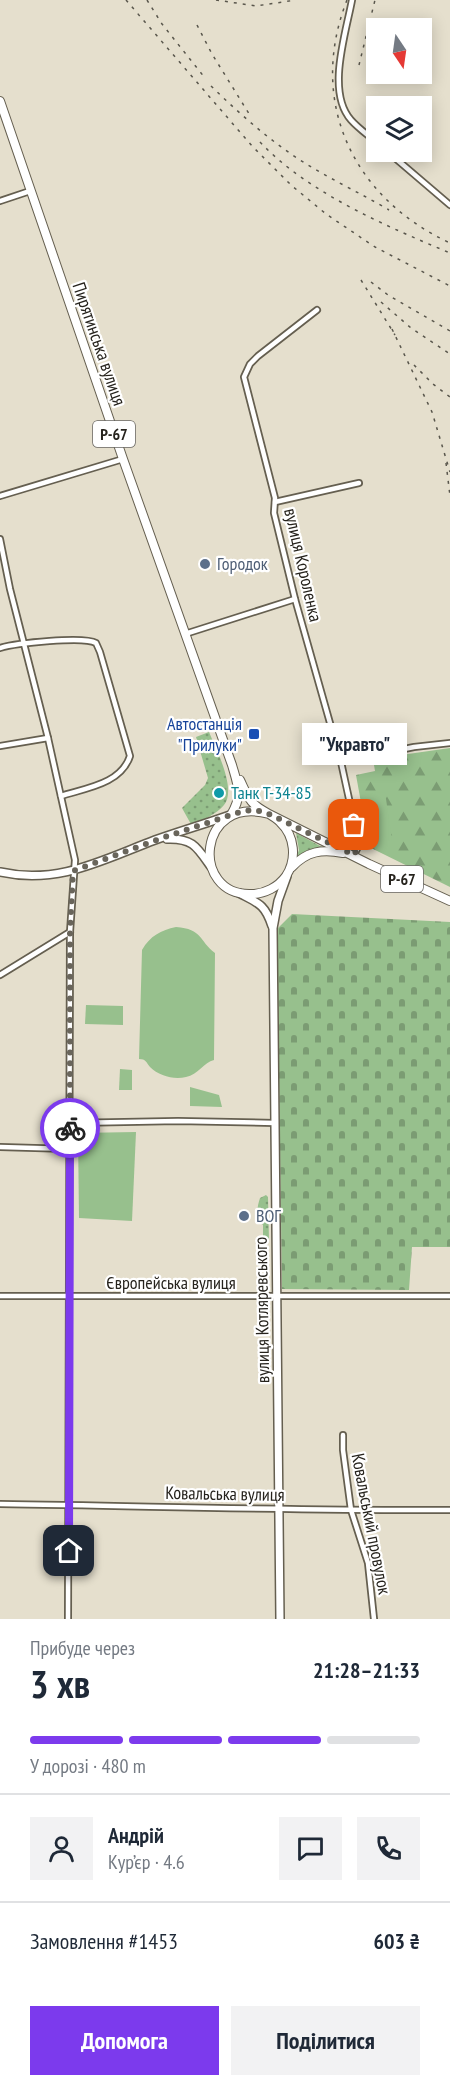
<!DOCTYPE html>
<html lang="uk">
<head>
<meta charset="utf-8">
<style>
  :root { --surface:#fff; --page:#f2f2f3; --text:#1f2937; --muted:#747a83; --line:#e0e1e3; --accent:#7c3aed }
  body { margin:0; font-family:"PT Sans Narrow",sans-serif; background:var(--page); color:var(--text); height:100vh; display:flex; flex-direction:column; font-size:22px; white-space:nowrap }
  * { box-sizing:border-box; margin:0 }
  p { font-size:20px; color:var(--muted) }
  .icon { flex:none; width:33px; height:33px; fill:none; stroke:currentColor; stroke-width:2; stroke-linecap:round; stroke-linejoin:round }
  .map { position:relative; height:1619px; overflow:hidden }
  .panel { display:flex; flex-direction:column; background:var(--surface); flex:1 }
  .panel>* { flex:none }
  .needle { width:39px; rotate:167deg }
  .buttons { position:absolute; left:366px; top:18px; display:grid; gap:12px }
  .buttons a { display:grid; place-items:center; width:66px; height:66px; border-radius:0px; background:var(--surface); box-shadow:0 3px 15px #0003; font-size:30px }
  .pin { position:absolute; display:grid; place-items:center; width:51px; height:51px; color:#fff; margin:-26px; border-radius:12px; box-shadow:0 3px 9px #0006 }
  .courier { position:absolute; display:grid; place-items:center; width:60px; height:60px; margin:-30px; border:4px solid #7c3aed; border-radius:50%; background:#fff; color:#222; box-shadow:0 2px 8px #0007 }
  .bubble { position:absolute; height:42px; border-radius:0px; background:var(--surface); box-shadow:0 3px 15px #0003; font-size:20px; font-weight:700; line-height:42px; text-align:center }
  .overview em { font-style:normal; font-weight:700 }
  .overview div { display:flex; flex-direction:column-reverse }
  .overview { display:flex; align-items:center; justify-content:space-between; height:102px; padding:0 30px }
  h1 { font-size:39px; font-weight:700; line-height:45px }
  .bar { display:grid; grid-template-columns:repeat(4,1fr); gap:9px 6px; align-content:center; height:72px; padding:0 30px }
  .bar i { height:8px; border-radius:4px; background:var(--line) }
  .bar .active { background:var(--accent) }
  .bar p { grid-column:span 4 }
  .line { display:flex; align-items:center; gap:15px; padding:0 30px; border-top:2px solid var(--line) }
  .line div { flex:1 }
  .round { display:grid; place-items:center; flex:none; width:63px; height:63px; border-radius:0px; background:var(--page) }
  .primary-button { display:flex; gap:12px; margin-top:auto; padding:12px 30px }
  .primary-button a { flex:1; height:69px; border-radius:0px; background:var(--accent); color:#fff; font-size:24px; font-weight:700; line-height:69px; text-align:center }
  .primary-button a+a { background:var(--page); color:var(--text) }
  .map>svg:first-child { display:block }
  .grass { fill:url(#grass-dots) }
  .forest { fill:url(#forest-firs) }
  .cemetery { fill:url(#cemetery-stones) }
  .garden { fill:#97c08d }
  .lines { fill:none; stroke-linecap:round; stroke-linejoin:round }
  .minor-casing { stroke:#655f50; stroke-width:8 }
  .secondary-casing { stroke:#655f50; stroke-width:10 }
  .primary-casing { stroke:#655f50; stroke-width:10 }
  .minor { stroke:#fff; stroke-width:4.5 }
  .secondary { stroke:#fff; stroke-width:7 }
  .primary { stroke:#fff; stroke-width:8 }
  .rail { stroke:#59564c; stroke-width:1.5; stroke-dasharray:3 6; stroke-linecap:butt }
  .done { stroke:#69655b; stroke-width:6; stroke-dasharray:0 10.8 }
  .route { stroke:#7c3aed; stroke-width:8 }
  .service-dot { fill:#5c6f8a; stroke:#fff; stroke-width:2 }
  .transit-dot { fill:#1a4fb4; stroke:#fff; stroke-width:2 }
  .culture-dot { fill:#0f9aa8; stroke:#fff; stroke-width:2 }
  .labels { text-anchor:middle; stroke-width:4.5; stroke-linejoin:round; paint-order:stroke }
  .shield { fill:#fff; stroke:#676561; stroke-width:1.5 }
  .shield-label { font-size:16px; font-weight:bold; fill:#26231d }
  .street-label { font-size:18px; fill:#26231d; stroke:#fff }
  .service-label { font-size:18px; fill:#4e5e75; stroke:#fff; text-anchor:start }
  .transit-label { font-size:18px; fill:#164399; stroke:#fff; text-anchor:end }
  .culture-label { font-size:18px; fill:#0d838f; stroke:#fff; text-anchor:start }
</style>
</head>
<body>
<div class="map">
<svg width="450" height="1619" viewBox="0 0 450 1619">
  <defs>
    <pattern id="grass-dots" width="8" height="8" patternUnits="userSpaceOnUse" patternTransform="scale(1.5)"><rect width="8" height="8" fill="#97c08d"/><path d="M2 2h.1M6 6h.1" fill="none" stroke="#7b9c73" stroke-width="1.8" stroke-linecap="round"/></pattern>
    <pattern id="forest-firs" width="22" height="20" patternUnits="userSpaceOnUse" patternTransform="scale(1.5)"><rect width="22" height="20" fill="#97c08d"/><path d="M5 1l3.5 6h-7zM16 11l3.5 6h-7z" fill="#7b9c73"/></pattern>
    <pattern id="cemetery-stones" width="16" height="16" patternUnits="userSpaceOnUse" patternTransform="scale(1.5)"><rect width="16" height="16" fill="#97c08d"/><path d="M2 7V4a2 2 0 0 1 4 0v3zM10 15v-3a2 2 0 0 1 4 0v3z" fill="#7b9c73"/></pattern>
  </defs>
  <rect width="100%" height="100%" fill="#e5dfcd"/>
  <g class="grass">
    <path d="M209,732C216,749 237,789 224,805C217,814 202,820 192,826L182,808L205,785L208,778L196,737Z"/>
    <polygon points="296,833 322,847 308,850 296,858 299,850"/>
    <path d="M266,1195L268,1197L269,1241L267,1242L263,1238V1225C255,1218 257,1207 260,1198Z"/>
  </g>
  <polygon class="forest" points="450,748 450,887 369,847 356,775 375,771 373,759"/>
  <polygon class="cemetery" points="292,914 450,922 450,1247 412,1247 409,1290 282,1289 277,929"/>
  <g class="garden">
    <polygon points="385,792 392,840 375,842 365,794"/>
    <path d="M176,927C203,929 199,941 215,953L214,1060C204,1062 198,1075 186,1077C174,1080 159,1076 150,1067C146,1062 146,1059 139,1059L142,950C150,936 161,930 176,927Z"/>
    <polygon points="86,1005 123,1006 123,1025 85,1024"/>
    <polygon points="120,1069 132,1070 132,1090 119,1090"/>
    <polygon points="190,1087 219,1095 222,1107 190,1106"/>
    <polygon points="136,1132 132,1221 79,1218 78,1133"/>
  </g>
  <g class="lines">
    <defs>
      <g id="minor">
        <path d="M352,0C346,33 326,92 351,120C358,128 368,135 376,142"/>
        <polyline points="388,152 450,205"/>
        <polyline points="0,201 30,191"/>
        <polyline points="317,310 258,356 250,364 244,377 275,498 274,513 295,599 341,762 359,845 354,855"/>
        <polyline points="0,496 123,459"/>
        <polyline points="275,502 359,483"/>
        <polyline points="0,539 10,589 48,738 75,860 70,932 68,1619"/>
        <polyline points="185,634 295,599"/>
        <path d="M0,648C16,643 84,636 96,643L100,652L130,756C121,784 86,788 61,796"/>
        <polyline points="0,746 48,738"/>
        <polyline points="341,762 414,747 450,743"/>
        <polyline points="0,975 70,932"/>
        <polyline points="71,1123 178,1121 275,1123"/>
        <polyline points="0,1147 70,1149"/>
        <polyline points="0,1296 450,1296"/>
        <polyline points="343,1435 343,1450 351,1510 368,1563 374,1619"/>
        <path d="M0,1504C150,1506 300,1511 450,1510"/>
      </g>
      <g id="secondary">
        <path d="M167,839C193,838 197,847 211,867"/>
        <path d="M0,872C58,885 102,860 155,840C180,831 205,824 230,815"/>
        <path d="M239,893C258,903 265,904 272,926"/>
        <polyline points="280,1619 273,928 278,901 287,876"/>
      </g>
      <g id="primary">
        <path d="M0,101L123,459L232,765C238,786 243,795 231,815"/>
        <path d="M240,780C244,788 247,798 254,804C261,811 272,814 280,822C295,836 297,859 286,876C278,887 265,894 251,894C190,896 197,794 269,814L369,864L450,901"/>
        <path d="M292,867C307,851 322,849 343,853"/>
      </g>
    </defs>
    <use href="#minor" class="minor-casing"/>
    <use href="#secondary" class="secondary-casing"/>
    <use href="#primary" class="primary-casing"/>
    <use href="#minor" class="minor"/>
    <use href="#secondary" class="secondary"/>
    <use href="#primary" class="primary"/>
    <g class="rail">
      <polyline points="126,0 252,146 291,185 326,214 375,247 450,286"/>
      <polyline points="147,0 162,24 205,78"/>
      <polyline points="216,0 256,6 296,0"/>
      <path d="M347,0C307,102 353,198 450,243"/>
      <polyline points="197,25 212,54 251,117"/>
      <polyline points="359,65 375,0"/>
      <path d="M211,86C241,115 272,143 308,165C334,181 362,194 389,210"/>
      <path d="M260,142C308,193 386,226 450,253"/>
      <polyline points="361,280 395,335"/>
      <polyline points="371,282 388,295 450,331"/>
      <polyline points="381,302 411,328 450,354"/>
      <polyline points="392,329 432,412 450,472"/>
      <polyline points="414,365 433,384 450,397"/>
      <polyline points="446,463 450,496"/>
    </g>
  </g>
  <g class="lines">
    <polyline class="done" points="70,1128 70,932 73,871 159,839 243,811 256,810 269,814 354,855 359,845 354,825"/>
    <polyline class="route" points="69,1551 70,1128"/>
  </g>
  <g class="service-dot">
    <circle cx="205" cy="564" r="6"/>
    <circle cx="244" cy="1216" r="6"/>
  </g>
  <rect class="transit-dot" x="248" y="728" width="12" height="12" rx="3"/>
  <circle class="culture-dot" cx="219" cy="793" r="6"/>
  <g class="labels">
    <g class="shield">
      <rect x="93" y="421" width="42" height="26" rx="4.5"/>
      <rect x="381" y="866" width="42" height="26" rx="4.5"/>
    </g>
    <g class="shield-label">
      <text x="114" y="440">Р-67</text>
      <text x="402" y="885">Р-67</text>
    </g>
    <g class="street-label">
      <text transform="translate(99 344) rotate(71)" y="6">Пирятинська вулиця</text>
      <text transform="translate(303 565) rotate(77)" y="6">вулиця Короленка</text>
      <text x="171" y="1289">Європейська вулиця</text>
      <text transform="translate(262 1310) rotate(-91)" y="6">вулиця Котляревського</text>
      <text transform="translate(225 1494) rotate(1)" y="6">Ковальська вулиця</text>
      <text transform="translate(371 1524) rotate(79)" y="6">Ковальський провулок</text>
    </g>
    <g class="service-label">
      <text x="217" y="570">Городок</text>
      <text x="256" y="1222">ВОГ</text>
    </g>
    <g class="transit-label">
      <text x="242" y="730">Автостанція<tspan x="242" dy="21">"Прилуки"</tspan></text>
    </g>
    <g class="culture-label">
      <text x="231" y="799">Танк Т-34-85</text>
    </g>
  </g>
</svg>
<div class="buttons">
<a><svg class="needle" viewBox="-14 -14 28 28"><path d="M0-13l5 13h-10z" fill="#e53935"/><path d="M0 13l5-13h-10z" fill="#747a83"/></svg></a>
<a><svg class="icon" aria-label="layers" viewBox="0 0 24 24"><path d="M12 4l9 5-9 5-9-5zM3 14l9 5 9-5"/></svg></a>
</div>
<div class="pin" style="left:354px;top:825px;background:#ea580c"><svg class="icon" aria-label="bag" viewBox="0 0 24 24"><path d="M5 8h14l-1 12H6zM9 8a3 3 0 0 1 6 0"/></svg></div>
<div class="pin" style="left:69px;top:1551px;background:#1f2937"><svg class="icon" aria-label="home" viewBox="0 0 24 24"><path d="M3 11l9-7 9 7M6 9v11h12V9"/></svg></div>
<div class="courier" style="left:70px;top:1128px"><svg class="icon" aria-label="bike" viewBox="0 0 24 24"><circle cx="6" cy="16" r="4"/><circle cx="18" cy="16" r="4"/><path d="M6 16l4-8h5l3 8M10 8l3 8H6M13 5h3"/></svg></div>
<div class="bubble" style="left:302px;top:723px;width:105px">&quot;Укравто&quot;</div>
</div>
<section class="panel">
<div class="overview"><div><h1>3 хв</h1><p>Прибуде через</p></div><em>21:28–21:33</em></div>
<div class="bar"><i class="active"></i><i class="active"></i><i class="active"></i><i></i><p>У дорозі · 480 m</p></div>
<div class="line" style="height:108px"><a class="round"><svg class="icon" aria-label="person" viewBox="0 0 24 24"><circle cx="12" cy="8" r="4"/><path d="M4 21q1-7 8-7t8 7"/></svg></a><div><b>Андрій</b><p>Кур’єр · 4.6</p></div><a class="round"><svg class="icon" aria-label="chat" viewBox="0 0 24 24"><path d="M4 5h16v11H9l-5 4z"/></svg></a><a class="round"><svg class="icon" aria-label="phone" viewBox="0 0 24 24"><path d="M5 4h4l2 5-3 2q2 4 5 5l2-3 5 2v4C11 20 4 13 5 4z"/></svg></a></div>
<div class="line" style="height:78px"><div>Замовлення #1453</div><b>603 ₴</b></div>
<div class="primary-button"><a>Допомога</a><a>Поділитися</a></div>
</section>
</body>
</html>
